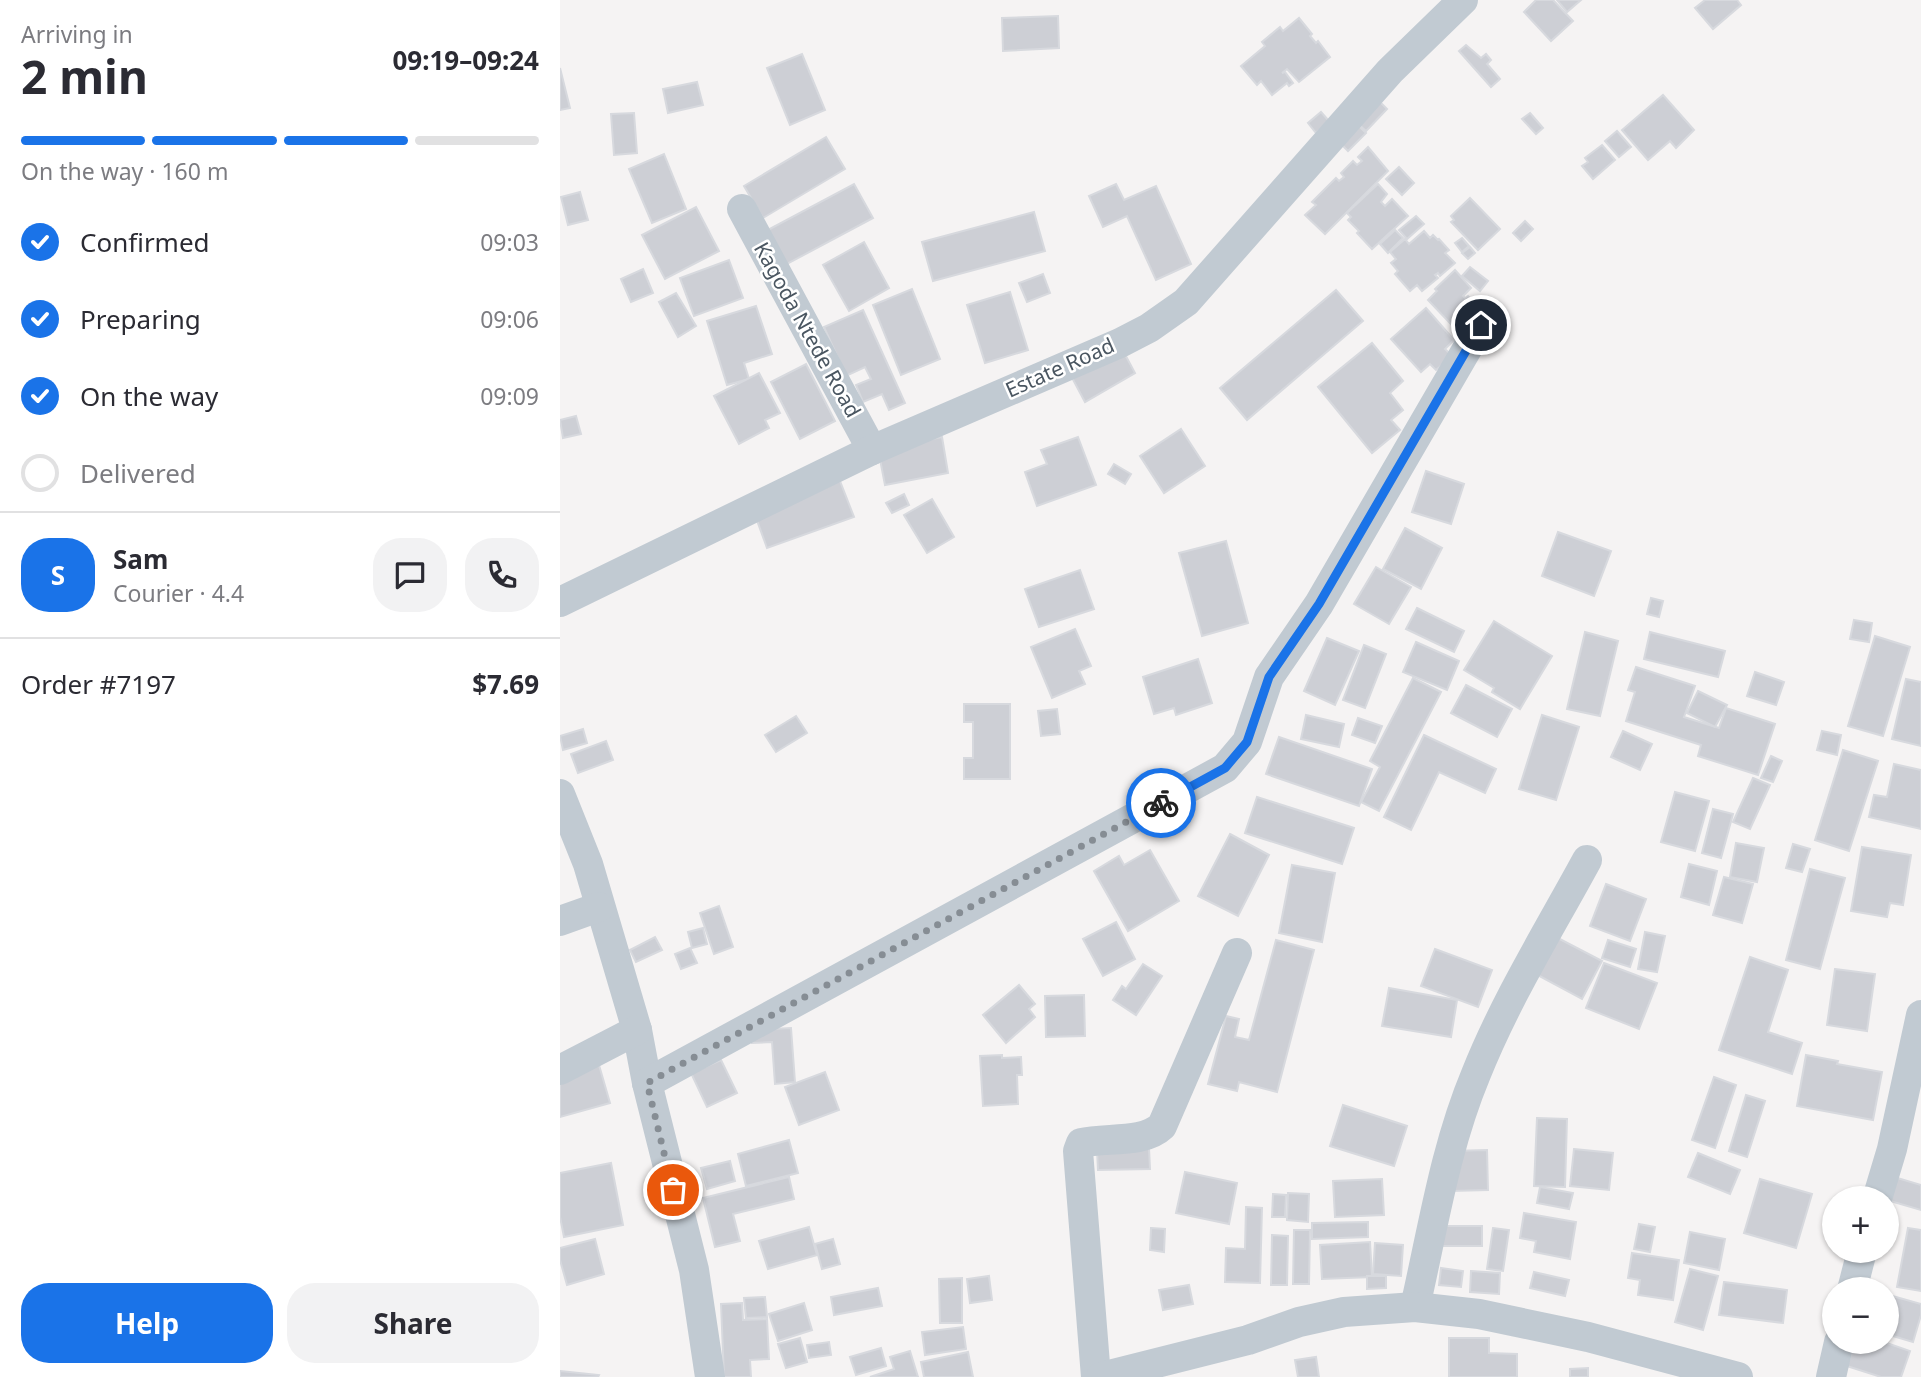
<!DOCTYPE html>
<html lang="en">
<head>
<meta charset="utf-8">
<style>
  :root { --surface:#fff; --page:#f2f2f3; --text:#2b2b33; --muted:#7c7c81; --line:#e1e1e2; --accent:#1a73e8 }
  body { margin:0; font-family:"Noto Sans",sans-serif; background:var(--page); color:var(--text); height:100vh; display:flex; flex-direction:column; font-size:26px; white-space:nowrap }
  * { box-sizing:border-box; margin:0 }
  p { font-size:23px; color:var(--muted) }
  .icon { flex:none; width:38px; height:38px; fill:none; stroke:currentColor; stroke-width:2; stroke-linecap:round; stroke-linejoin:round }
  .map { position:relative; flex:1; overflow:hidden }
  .panel { display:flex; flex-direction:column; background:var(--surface); width:560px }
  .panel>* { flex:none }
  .controls { position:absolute; left:1262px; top:1186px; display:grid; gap:14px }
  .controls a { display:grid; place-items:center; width:77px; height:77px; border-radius:50%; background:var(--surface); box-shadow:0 2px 5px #0004; font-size:35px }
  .pin { position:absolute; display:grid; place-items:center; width:60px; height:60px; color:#fff; margin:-30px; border:4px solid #fff; border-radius:50%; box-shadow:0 2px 7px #0007 }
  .courier { position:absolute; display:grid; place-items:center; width:70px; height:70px; margin:-35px; border:5px solid #1a73e8; border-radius:50%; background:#fff; color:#222; box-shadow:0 2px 9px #0007 }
  .head em { font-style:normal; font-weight:700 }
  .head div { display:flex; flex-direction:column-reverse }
  .head { display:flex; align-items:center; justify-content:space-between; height:119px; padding:0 21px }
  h1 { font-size:46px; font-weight:700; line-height:52px }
  .bar { display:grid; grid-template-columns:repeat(4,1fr); gap:10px 7px; align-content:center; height:84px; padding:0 21px }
  .bar i { height:9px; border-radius:5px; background:var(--line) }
  .bar .active { background:var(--accent) }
  .bar p { grid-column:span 4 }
  .line { display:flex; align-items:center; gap:18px; padding:0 21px; border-top:2px solid var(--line) }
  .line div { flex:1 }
  .round { display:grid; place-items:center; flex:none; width:74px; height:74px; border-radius:28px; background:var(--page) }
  ol { padding:0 21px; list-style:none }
  li { display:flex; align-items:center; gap:21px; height:77px }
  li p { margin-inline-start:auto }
  li .icon { padding:7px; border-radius:50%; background:var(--accent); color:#fff; stroke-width:4 }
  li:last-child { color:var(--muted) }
  li i { width:38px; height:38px; border:4px solid var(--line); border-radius:50% }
  .action { display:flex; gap:14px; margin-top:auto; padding:14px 21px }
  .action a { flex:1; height:80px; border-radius:28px; background:var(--accent); color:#fff; font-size:28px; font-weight:700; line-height:80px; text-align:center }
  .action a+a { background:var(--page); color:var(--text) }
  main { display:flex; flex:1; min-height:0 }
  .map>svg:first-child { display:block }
  .building { fill:#cdcfd5; stroke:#d7d9de; stroke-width:2 }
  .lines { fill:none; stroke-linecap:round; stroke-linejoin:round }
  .minor { stroke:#c1cad2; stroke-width:30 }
  .done { stroke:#868d94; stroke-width:7; stroke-dasharray:0 12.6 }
  .route { stroke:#1a73e8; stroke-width:9 }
  .labels { text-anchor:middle; stroke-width:5; stroke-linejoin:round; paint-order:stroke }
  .street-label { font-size:21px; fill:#4a5661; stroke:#fff }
</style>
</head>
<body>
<main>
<section class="panel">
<div class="head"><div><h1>2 min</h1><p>Arriving in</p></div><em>09:19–09:24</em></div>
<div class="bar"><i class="active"></i><i class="active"></i><i class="active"></i><i></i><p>On the way · 160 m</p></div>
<ol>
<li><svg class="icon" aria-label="check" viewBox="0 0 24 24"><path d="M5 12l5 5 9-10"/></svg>Confirmed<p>09:03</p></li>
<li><svg class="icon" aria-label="check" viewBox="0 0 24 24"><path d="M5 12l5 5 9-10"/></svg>Preparing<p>09:06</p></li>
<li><svg class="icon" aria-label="check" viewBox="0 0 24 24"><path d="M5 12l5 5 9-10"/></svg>On the way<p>09:09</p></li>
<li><i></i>Delivered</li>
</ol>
<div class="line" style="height:126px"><b class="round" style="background:var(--accent);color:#fff">S</b><div><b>Sam</b><p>Courier · 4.4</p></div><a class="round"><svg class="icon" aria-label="chat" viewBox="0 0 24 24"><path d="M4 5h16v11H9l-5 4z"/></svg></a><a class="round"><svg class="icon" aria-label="phone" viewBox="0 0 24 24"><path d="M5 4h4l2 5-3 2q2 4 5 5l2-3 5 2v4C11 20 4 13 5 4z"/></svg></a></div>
<div class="line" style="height:91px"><div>Order #7197</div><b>$7.69</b></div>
<div class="action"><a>Help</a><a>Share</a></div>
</section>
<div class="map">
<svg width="1361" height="1377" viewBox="0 0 1361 1377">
  <rect width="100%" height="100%" fill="#f5f3f3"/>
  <g class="building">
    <polygon points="976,0 993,0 1013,21 991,41 964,12"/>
    <polygon points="997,0 1021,0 1007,12"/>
    <polygon points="1145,0 1177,0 1181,5 1153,29 1135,8"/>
    <polygon points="498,16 499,48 443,51 442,18"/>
    <polygon points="739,18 752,34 750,36 756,43 758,41 770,57 739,82 727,69 722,73 725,72 733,83 729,86 727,83 712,95 701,81 697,85 681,66 705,46 702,42 720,27 723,31"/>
    <polygon points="906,45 921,58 926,54 931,60 927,64 940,79 931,87 899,51"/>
    <polygon points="242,54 265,110 230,125 207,68"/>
    <polygon points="0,68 10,108 0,110"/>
    <polygon points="137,82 143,105 108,113 103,89"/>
    <polygon points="1103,95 1134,130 1116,148 1110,141 1088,160 1062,130"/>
    <polygon points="818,100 827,109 806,131 797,123"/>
    <polygon points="761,112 769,121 756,133 748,123"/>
    <polygon points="74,113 77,153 54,155 51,114"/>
    <polygon points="970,113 983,128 976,134 962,119"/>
    <polygon points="796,123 806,133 788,151 778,141"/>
    <polygon points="1057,131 1071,147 1059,157 1045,141"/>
    <polygon points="266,137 285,169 203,218 184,186"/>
    <polygon points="1042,145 1055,160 1033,179 1022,166 1028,162 1025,158"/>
    <polygon points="808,147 828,171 765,234 745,215 756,205 752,202 776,178 779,181 784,177 781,173 793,161 797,165 802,161 798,157"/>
    <polygon points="104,154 126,209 92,223 69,169"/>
    <polygon points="839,167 854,183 842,195 826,179"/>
    <polygon points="294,184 313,218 225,265 206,231"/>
    <polygon points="556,184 564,200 596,186 631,264 596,280 567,216 543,227 529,196"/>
    <polygon points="818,184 827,194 821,202 825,206 832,199 848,216 812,249 797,233 799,231 788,220 791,217 787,213"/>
    <polygon points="20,192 28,220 8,225 1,197"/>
    <polygon points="910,198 940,229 918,250 891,222 894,220 891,216"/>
    <polygon points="136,207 159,251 105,279 82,235"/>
    <polygon points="474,212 485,251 373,281 362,242"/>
    <polygon points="856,216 864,224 847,239 839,230"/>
    <polygon points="965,221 973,229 961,241 953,233"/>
    <polygon points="835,230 843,238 828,253 820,244"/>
    <polygon points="864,231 870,238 873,235 878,240 879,239 889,250 885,253 895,263 880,276 878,273 875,275 878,278 862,291 857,285 850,291 835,274 838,271 831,263 836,259 830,252 845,239 849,244"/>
    <polygon points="902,238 909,246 902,252 895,243"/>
    <polygon points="304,242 329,288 289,311 263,265"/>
    <polygon points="910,247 915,253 908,259 902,253"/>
    <polygon points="169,260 183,298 134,316 120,278"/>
    <polygon points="910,267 928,281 920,291 902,276"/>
    <polygon points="83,269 93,293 71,302 61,279"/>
    <polygon points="895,270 911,288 903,296 905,298 908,296 923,311 908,342 868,300 877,291 875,289"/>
    <polygon points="483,274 490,293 467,302 459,283"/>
    <polygon points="352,289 380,359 341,375 313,305"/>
    <polygon points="776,290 803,321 687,420 660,388"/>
    <polygon points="450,292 468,350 425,363 407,305"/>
    <polygon points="116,293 136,326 118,337 99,302"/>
    <polygon points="196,306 212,354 184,363 189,379 167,385 147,321"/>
    <polygon points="866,308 894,340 885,349 889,353 889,359 876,370 870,364 861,372 831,339"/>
    <polygon points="303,310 345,403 329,410 322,394 303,402 296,385 311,379 305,367 286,376 264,327"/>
    <polygon points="812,343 843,381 830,393 843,410 831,420 840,430 812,453 758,387"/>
    <polygon points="560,345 575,373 525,402 510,374"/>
    <polygon points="246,364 275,421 240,439 211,382"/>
    <polygon points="199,373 220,413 205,420 209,428 179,444 154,396"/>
    <polygon points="16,416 21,434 3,438 0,420"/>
    <polygon points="621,429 645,466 604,493 580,456"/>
    <polygon points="382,437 388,473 325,485 318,449"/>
    <polygon points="518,437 536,485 477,506 465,472 487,464 481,450"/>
    <polygon points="554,464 571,474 565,484 548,474"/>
    <polygon points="866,471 904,484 891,524 852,512"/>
    <polygon points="280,481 294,517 207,548 194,512"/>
    <polygon points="344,494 349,505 332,513 326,503"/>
    <polygon points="372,499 394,537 367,553 344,515"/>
    <polygon points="845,528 882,548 861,589 823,569"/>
    <polygon points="998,532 1051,551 1034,596 982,576"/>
    <polygon points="666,541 688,623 642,636 619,553"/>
    <polygon points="816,567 851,587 829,624 794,604"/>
    <polygon points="520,570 534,609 479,627 465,589"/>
    <polygon points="1091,598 1103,601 1099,617 1087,614"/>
    <polygon points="857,608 904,631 894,652 846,629"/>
    <polygon points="1294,620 1312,623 1309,642 1290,639"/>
    <polygon points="934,621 992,656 960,709 932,692 934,688 904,670"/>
    <polygon points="515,629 531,666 519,671 525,684 492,698 471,647"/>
    <polygon points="1025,632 1058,641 1040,716 1007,709"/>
    <polygon points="1090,632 1165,651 1158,677 1084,659"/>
    <polygon points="1315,636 1350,647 1323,736 1288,726"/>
    <polygon points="767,638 799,651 775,705 744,691"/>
    <polygon points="856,642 899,661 887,690 843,672"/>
    <polygon points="804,645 826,654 805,708 783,700"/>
    <polygon points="638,659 652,703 616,715 614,708 594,714 583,677"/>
    <polygon points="1076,667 1135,686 1124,717 1159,728 1166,708 1215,724 1198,775 1138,756 1141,745 1066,721 1075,692 1068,690"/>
    <polygon points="1195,672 1224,682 1216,705 1187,696"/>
    <polygon points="853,678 881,692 819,811 801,802 820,767 810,761"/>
    <polygon points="1346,679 1361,682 1361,746 1332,739"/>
    <polygon points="906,685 952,709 937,737 891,713"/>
    <polygon points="1138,691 1167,705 1155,727 1127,713"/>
    <polygon points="404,704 450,704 450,779 404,779 404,758 413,758 413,722 404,722"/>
    <polygon points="497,709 500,734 481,736 478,711"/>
    <polygon points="746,715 784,724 779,747 741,739"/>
    <polygon points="982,715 1019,727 996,800 959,789"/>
    <polygon points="236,716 247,733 216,752 205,735"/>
    <polygon points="798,718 822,726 815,743 792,735"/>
    <polygon points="23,729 27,743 3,750 0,736"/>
    <polygon points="1063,731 1092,744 1080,770 1051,757"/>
    <polygon points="1262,731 1281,735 1277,755 1257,750"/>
    <polygon points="864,735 936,769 925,793 879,772 851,830 824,817"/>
    <polygon points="719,737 812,769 799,806 706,774"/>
    <polygon points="46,741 53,760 18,773 11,754"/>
    <polygon points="1283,750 1318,761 1289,851 1255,840"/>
    <polygon points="1211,756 1222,761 1213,782 1201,778"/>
    <polygon points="1334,764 1361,770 1361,829 1309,817 1314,795 1327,797"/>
    <polygon points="1193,778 1210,785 1190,829 1173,822"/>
    <polygon points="1115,792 1149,801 1135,851 1101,842"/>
    <polygon points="697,797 794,828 782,864 685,833"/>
    <polygon points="1153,809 1173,814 1161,858 1142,853"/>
    <polygon points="670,834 709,855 678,916 638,896"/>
    <polygon points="1176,843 1204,848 1197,882 1170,877"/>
    <polygon points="1233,844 1250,849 1242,872 1226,868"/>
    <polygon points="1302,847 1351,855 1343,905 1330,903 1327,917 1291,911"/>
    <polygon points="590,850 619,901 568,931 534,871 559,856 564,865"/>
    <polygon points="1129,864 1157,871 1149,905 1121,897"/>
    <polygon points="732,865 775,873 762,942 719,933"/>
    <polygon points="1250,869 1285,878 1260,969 1226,960"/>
    <polygon points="1164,877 1193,884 1182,923 1153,915"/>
    <polygon points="1046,884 1086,899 1070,941 1030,926"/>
    <polygon points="159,906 173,947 154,954 140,913"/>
    <polygon points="556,922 575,959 543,976 523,939"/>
    <polygon points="143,928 147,944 132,948 128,932"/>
    <polygon points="1085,932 1105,936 1097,972 1078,969"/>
    <polygon points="992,935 1042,961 1022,999 972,972"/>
    <polygon points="95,937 102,950 76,962 70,950"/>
    <polygon points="716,940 754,950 717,1092 679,1082 677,1091 648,1084 666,1016 679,1019 675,1037 689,1040"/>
    <polygon points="1048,940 1076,949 1070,967 1042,958"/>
    <polygon points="130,948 137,963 121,969 115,954"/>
    <polygon points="875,949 932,970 918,1007 861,986"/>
    <polygon points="1190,957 1228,970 1208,1032 1242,1043 1232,1074 1159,1050"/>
    <polygon points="1044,963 1097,983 1079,1029 1026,1008"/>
    <polygon points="583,964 602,976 576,1015 553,1000 562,986 566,989"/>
    <polygon points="1275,969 1315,974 1307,1031 1267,1025"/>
    <polygon points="459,985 475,1004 469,1009 475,1017 446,1043 423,1015"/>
    <polygon points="829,988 897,1000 891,1037 822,1026"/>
    <polygon points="524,995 525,1036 486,1037 485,996"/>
    <polygon points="231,1028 235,1082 215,1084 212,1042 192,1043 192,1030"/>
    <polygon points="442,1055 442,1058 461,1057 462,1075 457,1075 458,1104 423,1106 420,1056"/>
    <polygon points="1246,1055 1278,1061 1277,1064 1322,1072 1313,1120 1237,1106"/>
    <polygon points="161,1060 177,1093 147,1107 131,1073"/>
    <polygon points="39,1065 50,1103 0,1117 0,1076"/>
    <polygon points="265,1072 279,1110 239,1125 225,1087"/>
    <polygon points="1154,1077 1176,1085 1155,1148 1132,1140"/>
    <polygon points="1186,1095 1205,1101 1187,1157 1169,1151"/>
    <polygon points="783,1105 847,1126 834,1166 770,1146"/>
    <polygon points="977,1118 1007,1119 1005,1187 974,1186"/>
    <polygon points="229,1140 238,1173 186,1186 178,1154"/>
    <polygon points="589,1148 590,1169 538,1170 537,1150"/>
    <polygon points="1014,1149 1053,1153 1049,1190 1010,1186"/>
    <polygon points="927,1150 928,1190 891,1191 890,1151"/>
    <polygon points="1138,1153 1180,1170 1170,1194 1128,1177"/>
    <polygon points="170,1161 175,1181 147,1189 141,1168"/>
    <polygon points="51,1163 63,1225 4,1237 0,1217 0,1173"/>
    <polygon points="625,1172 677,1183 669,1224 616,1213"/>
    <polygon points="229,1177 234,1199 173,1214 180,1241 155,1247 143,1198"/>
    <polygon points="1334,1177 1361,1185 1361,1210 1327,1200"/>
    <polygon points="822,1179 824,1215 775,1217 773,1181"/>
    <polygon points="1200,1179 1252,1194 1236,1248 1184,1233"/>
    <polygon points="980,1187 1013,1193 1009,1209 977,1203"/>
    <polygon points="728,1193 749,1194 748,1222 727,1220"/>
    <polygon points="713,1194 726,1195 725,1217 712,1217"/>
    <polygon points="686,1207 702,1208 700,1283 665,1282 666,1248 685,1249"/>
    <polygon points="964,1213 1016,1222 1010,1259 974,1252 976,1241 960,1238"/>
    <polygon points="808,1222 808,1237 752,1239 752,1223"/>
    <polygon points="1079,1224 1095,1227 1090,1252 1074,1249"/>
    <rect x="882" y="1226" width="40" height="20"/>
    <polygon points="249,1227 257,1255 208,1269 199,1241"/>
    <polygon points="591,1228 605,1229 604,1252 590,1250"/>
    <polygon points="933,1228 949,1230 943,1271 927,1269"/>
    <polygon points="1348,1228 1361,1230 1361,1291 1337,1287"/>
    <polygon points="734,1230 750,1230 749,1284 733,1284"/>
    <polygon points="1130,1232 1165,1239 1159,1270 1124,1263"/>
    <polygon points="712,1235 728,1236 727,1285 711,1285"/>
    <polygon points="35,1239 44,1274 7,1285 0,1260 0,1248"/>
    <polygon points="273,1239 280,1264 262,1269 255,1244"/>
    <polygon points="810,1242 812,1277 762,1279 760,1245"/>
    <polygon points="815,1243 843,1245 841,1276 813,1274"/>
    <polygon points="1072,1253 1119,1260 1113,1300 1078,1295 1080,1280 1068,1278"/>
    <polygon points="881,1268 903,1271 901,1287 879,1285"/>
    <polygon points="1130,1269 1158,1276 1143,1330 1115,1322"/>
    <polygon points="911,1271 940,1273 939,1294 910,1292"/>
    <polygon points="974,1272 1009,1280 1005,1296 970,1288"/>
    <polygon points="429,1276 432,1300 410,1303 407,1279"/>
    <polygon points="807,1276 826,1276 826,1288 807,1289"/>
    <polygon points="402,1278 402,1323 380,1323 379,1279"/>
    <polygon points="1164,1282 1227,1290 1223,1323 1159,1315"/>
    <polygon points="629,1285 633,1304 603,1310 599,1290"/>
    <polygon points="318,1288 322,1306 274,1315 271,1297"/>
    <polygon points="1329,1295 1361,1304 1361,1315 1353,1342 1326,1334 1326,1305"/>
    <polygon points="205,1297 207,1317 186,1318 184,1298"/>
    <polygon points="182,1303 183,1320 207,1319 209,1359 190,1360 191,1377 164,1377 161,1304"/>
    <polygon points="244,1303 252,1330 218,1341 209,1314"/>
    <polygon points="403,1327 406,1349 365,1355 362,1332"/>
    <polygon points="240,1338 247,1362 226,1368 218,1344"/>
    <polygon points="889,1338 929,1338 929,1353 957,1354 957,1377 889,1377"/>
    <polygon points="269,1342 271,1355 249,1358 247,1345"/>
    <polygon points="1295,1342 1324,1342 1350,1351 1341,1377 1321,1377 1287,1366"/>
    <polygon points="321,1348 326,1366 296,1375 290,1357"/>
    <polygon points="350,1351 358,1377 310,1377 334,1369 330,1357"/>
    <polygon points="408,1352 413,1377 364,1377 361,1362"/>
    <polygon points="756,1357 759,1377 738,1377 735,1360"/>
    <polygon points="1028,1368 1028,1377 1010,1377 1010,1369"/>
    <polygon points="0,1371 39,1375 38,1377 0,1377"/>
  </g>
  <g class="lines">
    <g class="minor">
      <polyline points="182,209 312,450"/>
      <polyline points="0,602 312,450 560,343 589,328 626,302 830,71 903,0"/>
      <polyline points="0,794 28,864 77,1030 87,1083 134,1270 150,1377"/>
      <polyline points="0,921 39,907"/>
      <polyline points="0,1070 77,1030"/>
      <polyline points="87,1083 665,768 687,742 709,677 759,604 921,325"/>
      <polyline points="1317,1199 1332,1149 1361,1015"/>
      <polyline points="1292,1290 1302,1251"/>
      <path d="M855,1307C873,1228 885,1148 916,1074C946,999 989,930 1027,860"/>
      <path d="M536,1377L518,1151L521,1143C546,1137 583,1144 602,1126L677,953"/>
      <polyline points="541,1377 688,1340 739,1322 784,1312 855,1307 919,1314 1028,1337 1178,1377"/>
      <polyline points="1271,1377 1279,1342"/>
    </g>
  </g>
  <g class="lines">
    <polyline class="done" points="113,1190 87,1083 601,803"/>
    <polyline class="route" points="601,803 665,768 687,742 709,677 759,604 921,325"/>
  </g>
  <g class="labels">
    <g class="street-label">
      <text transform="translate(247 330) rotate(61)" y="7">Kagoda Ntede Road</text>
      <text transform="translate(500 368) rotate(-24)" y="7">Estate Road</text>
    </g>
  </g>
</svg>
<div class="controls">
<a>+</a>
<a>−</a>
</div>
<div class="pin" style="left:113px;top:1190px;background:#ea580c"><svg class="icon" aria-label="bag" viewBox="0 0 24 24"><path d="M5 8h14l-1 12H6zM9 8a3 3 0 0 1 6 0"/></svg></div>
<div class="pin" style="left:921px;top:325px;background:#1f2937"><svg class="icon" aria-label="home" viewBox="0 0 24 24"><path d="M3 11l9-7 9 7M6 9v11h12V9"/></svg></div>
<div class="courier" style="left:601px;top:803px"><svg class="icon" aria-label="bike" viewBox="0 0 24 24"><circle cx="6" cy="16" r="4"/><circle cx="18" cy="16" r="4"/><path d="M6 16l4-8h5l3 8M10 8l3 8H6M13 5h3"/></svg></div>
</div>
</main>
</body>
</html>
